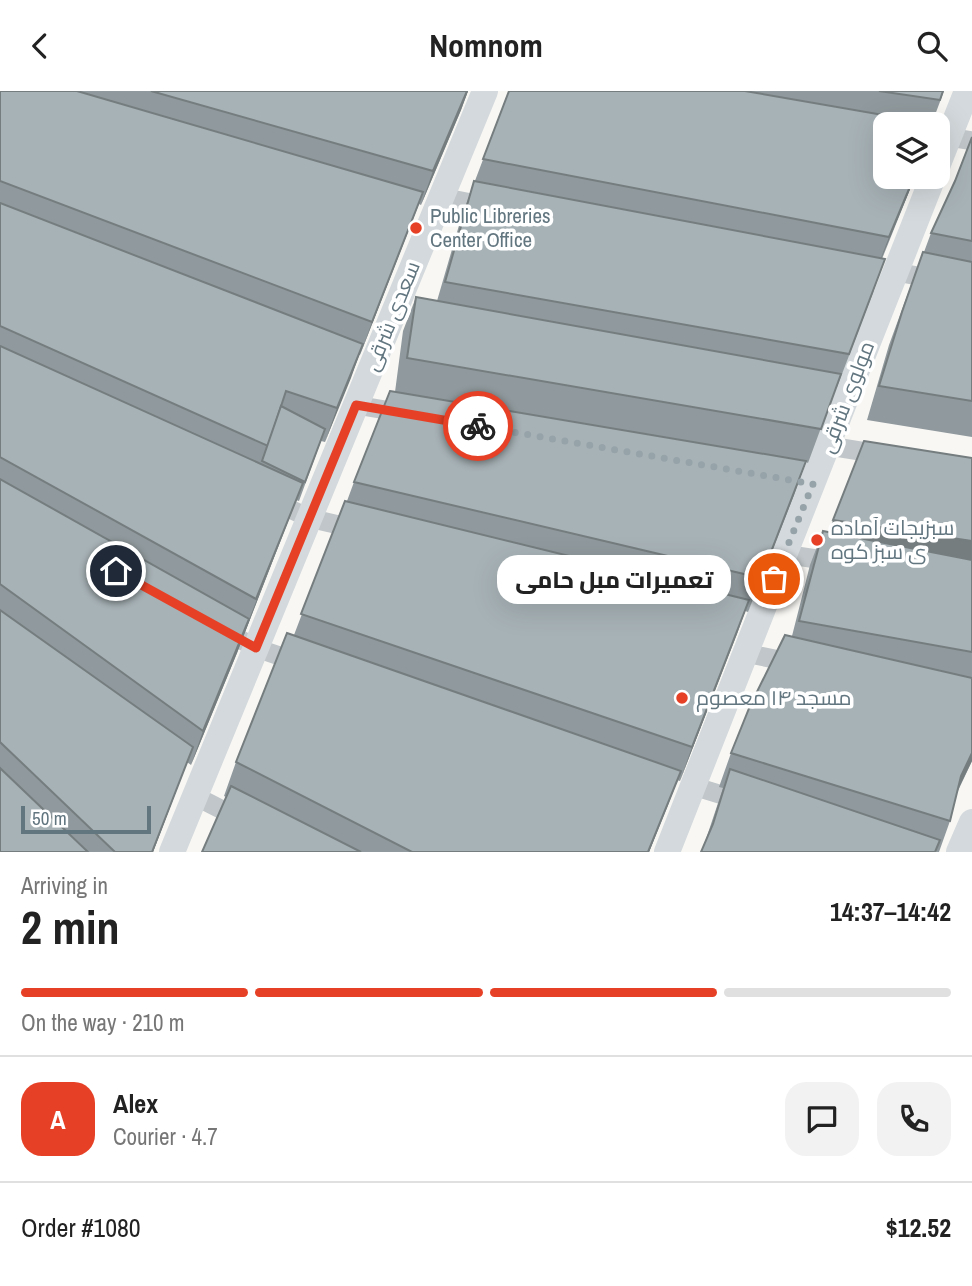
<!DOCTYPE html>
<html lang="en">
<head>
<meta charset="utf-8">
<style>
  :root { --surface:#fff; --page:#f2f2f2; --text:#222; --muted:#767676; --line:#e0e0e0; --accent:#e64126 }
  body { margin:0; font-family:"Archivo Narrow",Cairo,sans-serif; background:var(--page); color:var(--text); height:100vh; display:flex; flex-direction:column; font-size:26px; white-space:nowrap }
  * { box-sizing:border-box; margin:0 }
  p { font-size:23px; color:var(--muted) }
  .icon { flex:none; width:38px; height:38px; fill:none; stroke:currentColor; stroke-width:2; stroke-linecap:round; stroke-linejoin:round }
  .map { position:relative; height:761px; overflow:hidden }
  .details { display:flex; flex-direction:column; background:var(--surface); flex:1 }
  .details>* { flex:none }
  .fabs { position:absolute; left:873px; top:21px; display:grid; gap:14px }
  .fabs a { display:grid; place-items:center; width:77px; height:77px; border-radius:14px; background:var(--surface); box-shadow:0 7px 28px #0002; font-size:35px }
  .scale { position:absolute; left:21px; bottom:18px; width:130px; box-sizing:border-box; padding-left:7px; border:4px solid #627680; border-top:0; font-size:19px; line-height:24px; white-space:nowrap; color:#627680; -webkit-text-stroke:5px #fff; paint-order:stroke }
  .pin { position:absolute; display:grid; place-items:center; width:60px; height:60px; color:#fff; margin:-30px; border:4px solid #fff; border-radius:50%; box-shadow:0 2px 7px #0007 }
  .courier { position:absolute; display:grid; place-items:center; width:70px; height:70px; margin:-35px; border:5px solid #e64126; border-radius:50%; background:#fff; color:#222; box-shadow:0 2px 9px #0007 }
  .bubble { position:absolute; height:49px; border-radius:21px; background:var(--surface); box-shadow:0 7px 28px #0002; font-size:23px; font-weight:800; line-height:49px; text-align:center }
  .headline em { font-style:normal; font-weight:800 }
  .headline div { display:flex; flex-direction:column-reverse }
  .headline { display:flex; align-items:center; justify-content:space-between; height:119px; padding:0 21px }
  h1 { font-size:46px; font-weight:800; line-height:52px }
  .bar { display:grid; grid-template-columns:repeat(4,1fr); gap:10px 7px; align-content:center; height:84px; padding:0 21px }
  .bar i { height:9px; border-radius:5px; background:var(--line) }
  .bar .selected { background:var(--accent) }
  .bar p { grid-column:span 4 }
  .line { display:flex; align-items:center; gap:18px; padding:0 21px; border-top:2px solid var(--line) }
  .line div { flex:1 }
  .round { display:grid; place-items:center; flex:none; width:74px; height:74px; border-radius:21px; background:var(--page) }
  header { display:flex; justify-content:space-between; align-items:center; height:91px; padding:0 21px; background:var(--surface); font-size:32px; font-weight:800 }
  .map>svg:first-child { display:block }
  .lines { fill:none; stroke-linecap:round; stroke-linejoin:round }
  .minor { stroke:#c0c6c9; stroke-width:19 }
  .secondary { stroke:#d3d9dc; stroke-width:26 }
  .wall { fill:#90999d }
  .shaded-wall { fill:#757d7f }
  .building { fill:#a7b2b6; stroke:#757d7f; stroke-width:2 }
  .done { stroke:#96a3a9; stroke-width:7; stroke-dasharray:0 12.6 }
  .route { stroke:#e64126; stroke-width:9 }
  .poi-dot { fill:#e64126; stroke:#fff; stroke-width:2.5 }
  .labels { text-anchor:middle; stroke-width:7; stroke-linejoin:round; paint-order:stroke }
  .poi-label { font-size:21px; fill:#627680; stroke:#fff; text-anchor:start }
  .street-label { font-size:21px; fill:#627680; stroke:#fff }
</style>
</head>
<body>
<header><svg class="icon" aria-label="back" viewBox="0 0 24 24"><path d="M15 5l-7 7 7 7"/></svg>Nomnom<svg class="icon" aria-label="search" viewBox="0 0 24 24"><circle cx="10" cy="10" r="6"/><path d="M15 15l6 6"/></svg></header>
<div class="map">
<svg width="972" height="761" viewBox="0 0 972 761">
  <rect width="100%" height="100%" fill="#f8f7f4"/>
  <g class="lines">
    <g class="minor">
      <polyline points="949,46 972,50"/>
      <polyline points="441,106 492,116"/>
      <polyline points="896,181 972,195"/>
      <polyline points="356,314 409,323"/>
      <polyline points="829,355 885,364"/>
      <polyline points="269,408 309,427 360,439"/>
      <polyline points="784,463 836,471"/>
      <polyline points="219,537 256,557 300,572"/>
      <polyline points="745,562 799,573"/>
      <polyline points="693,695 745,711"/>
      <polyline points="195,705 244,730"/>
    </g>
    <g class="secondary">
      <polyline points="938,73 967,0"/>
      <polyline points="172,761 485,0"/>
      <polyline points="667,761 933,86"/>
      <polyline points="959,761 972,731"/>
    </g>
  </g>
  <g class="wall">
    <polygon points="0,0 468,0 461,19 421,114 419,113 360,264 359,264 325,351 321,350 299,410 296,409 237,562 191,674 187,671 153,761 0,761"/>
    <polygon points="509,0 944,0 932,32 886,86 915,86 882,168 873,202 837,296 836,296 808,372 806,371 748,521 745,520 680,690 677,689 649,761 202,761 226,706 224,705 236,671 294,544 345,410 347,410 354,391 395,301 403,240 416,206 437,210 462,124"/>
    <polygon points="972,46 972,346 867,329 889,254 923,161 924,161 931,142 955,90"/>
    <polygon points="972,367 972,670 957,702 950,730 939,761 701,761 706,748 723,697 719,696 731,662 792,545 810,474 823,440 828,441"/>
  </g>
  <g class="shaded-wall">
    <polygon points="467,0 468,0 461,19 421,114 433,80"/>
    <polygon points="914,86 915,86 876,180 889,146"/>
    <polygon points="423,101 410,135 360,264 372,231"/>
    <polygon points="363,253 351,287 325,351 337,317"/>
    <polygon points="806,370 794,404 748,521 761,487"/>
    <polygon points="303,392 237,562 191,674 203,640 248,531"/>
    <polygon points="833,429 972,450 972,486 820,463"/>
    <polygon points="749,509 737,543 680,690 692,656"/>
    <polygon points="193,656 153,761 152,761"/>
    <polygon points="972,662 972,670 948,719 961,685"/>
    <polygon points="681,680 668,714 649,761 648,761"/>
  </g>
  <g class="building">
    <polygon points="0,0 77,0 423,101 372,231 0,90"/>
    <polygon points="151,0 467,0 433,80"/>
    <polygon points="509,0 745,0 935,33 886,33 886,86 914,86 889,146 483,68"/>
    <polygon points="879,0 943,0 940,9"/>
    <polygon points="972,46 972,150 931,142 955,90"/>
    <polygon points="474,90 885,168 849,263 445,191"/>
    <polygon points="0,112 363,253 337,317 286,300 268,355 0,235"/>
    <polygon points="923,161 972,171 972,310 879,295 902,221"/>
    <polygon points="416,206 841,283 821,338 407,267"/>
    <polygon points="0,255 303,392 256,508 0,366"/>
    <polygon points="390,300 806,370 761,487 354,391"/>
    <polygon points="281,315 325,338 305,391 262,370"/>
    <polygon points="864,350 972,367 972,450 833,429"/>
    <polygon points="0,388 249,528 203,640 0,493"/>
    <polygon points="345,410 749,509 692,656 301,523"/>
    <polygon points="823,440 972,469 972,561 799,530"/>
    <polygon points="0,519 193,656 152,761 115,761 0,651"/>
    <polygon points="287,542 681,680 648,761 412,761 236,671"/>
    <polygon points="785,544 972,587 972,662 961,685 950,730 731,662 750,615"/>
    <polygon points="0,677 88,761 0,761"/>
    <polygon points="730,678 940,749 935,761 701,761 713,733"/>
    <polygon points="231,695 361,761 202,761"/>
  </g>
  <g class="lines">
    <polyline class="done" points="478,335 813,393 774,488"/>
    <polyline class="route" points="116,480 256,557 356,314 478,335"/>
  </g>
  <g class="poi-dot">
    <circle cx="416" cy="137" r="7"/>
    <circle cx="817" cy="449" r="7"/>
    <circle cx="682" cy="607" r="7"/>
  </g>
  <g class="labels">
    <g class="poi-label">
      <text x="430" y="132">Public Libreries<tspan x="430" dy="24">Center Office</tspan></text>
      <text x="831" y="444">سبزیجات آماده<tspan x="831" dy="24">ی سبز کوه</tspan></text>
      <text x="696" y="614">مسجد ۱۴ معصوم</text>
    </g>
    <g class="street-label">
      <text transform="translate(392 225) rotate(-68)" y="7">سعدی شرقی</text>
      <text transform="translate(847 306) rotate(-69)" y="7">مولوی شرقی</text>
    </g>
  </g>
</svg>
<div class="fabs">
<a><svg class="icon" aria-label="layers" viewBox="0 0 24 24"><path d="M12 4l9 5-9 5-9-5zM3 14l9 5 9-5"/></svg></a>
</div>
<div class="scale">50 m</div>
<div class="pin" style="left:774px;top:488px;background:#ea580c"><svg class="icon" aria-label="bag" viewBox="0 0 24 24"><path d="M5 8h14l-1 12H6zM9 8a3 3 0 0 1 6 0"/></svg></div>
<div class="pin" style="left:116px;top:480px;background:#1f2937"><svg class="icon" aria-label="home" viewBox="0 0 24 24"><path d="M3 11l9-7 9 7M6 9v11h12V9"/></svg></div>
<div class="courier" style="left:478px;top:335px"><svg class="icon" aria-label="bike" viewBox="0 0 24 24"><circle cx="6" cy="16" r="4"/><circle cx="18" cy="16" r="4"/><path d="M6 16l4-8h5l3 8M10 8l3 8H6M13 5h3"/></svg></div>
<div class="bubble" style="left:497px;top:464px;width:234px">تعمیرات مبل حامی</div>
</div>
<section class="details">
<div class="headline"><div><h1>2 min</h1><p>Arriving in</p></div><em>14:37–14:42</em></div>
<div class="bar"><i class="selected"></i><i class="selected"></i><i class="selected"></i><i></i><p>On the way · 210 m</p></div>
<div class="line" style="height:126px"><b class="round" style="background:var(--accent);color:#fff">A</b><div><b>Alex</b><p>Courier · 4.7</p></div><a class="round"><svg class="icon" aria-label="chat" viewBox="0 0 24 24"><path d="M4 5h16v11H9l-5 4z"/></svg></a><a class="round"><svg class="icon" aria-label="phone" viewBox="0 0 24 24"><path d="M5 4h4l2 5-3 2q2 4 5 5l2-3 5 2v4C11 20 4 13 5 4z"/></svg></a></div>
<div class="line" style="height:91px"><div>Order #1080</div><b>$12.52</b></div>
</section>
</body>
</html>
